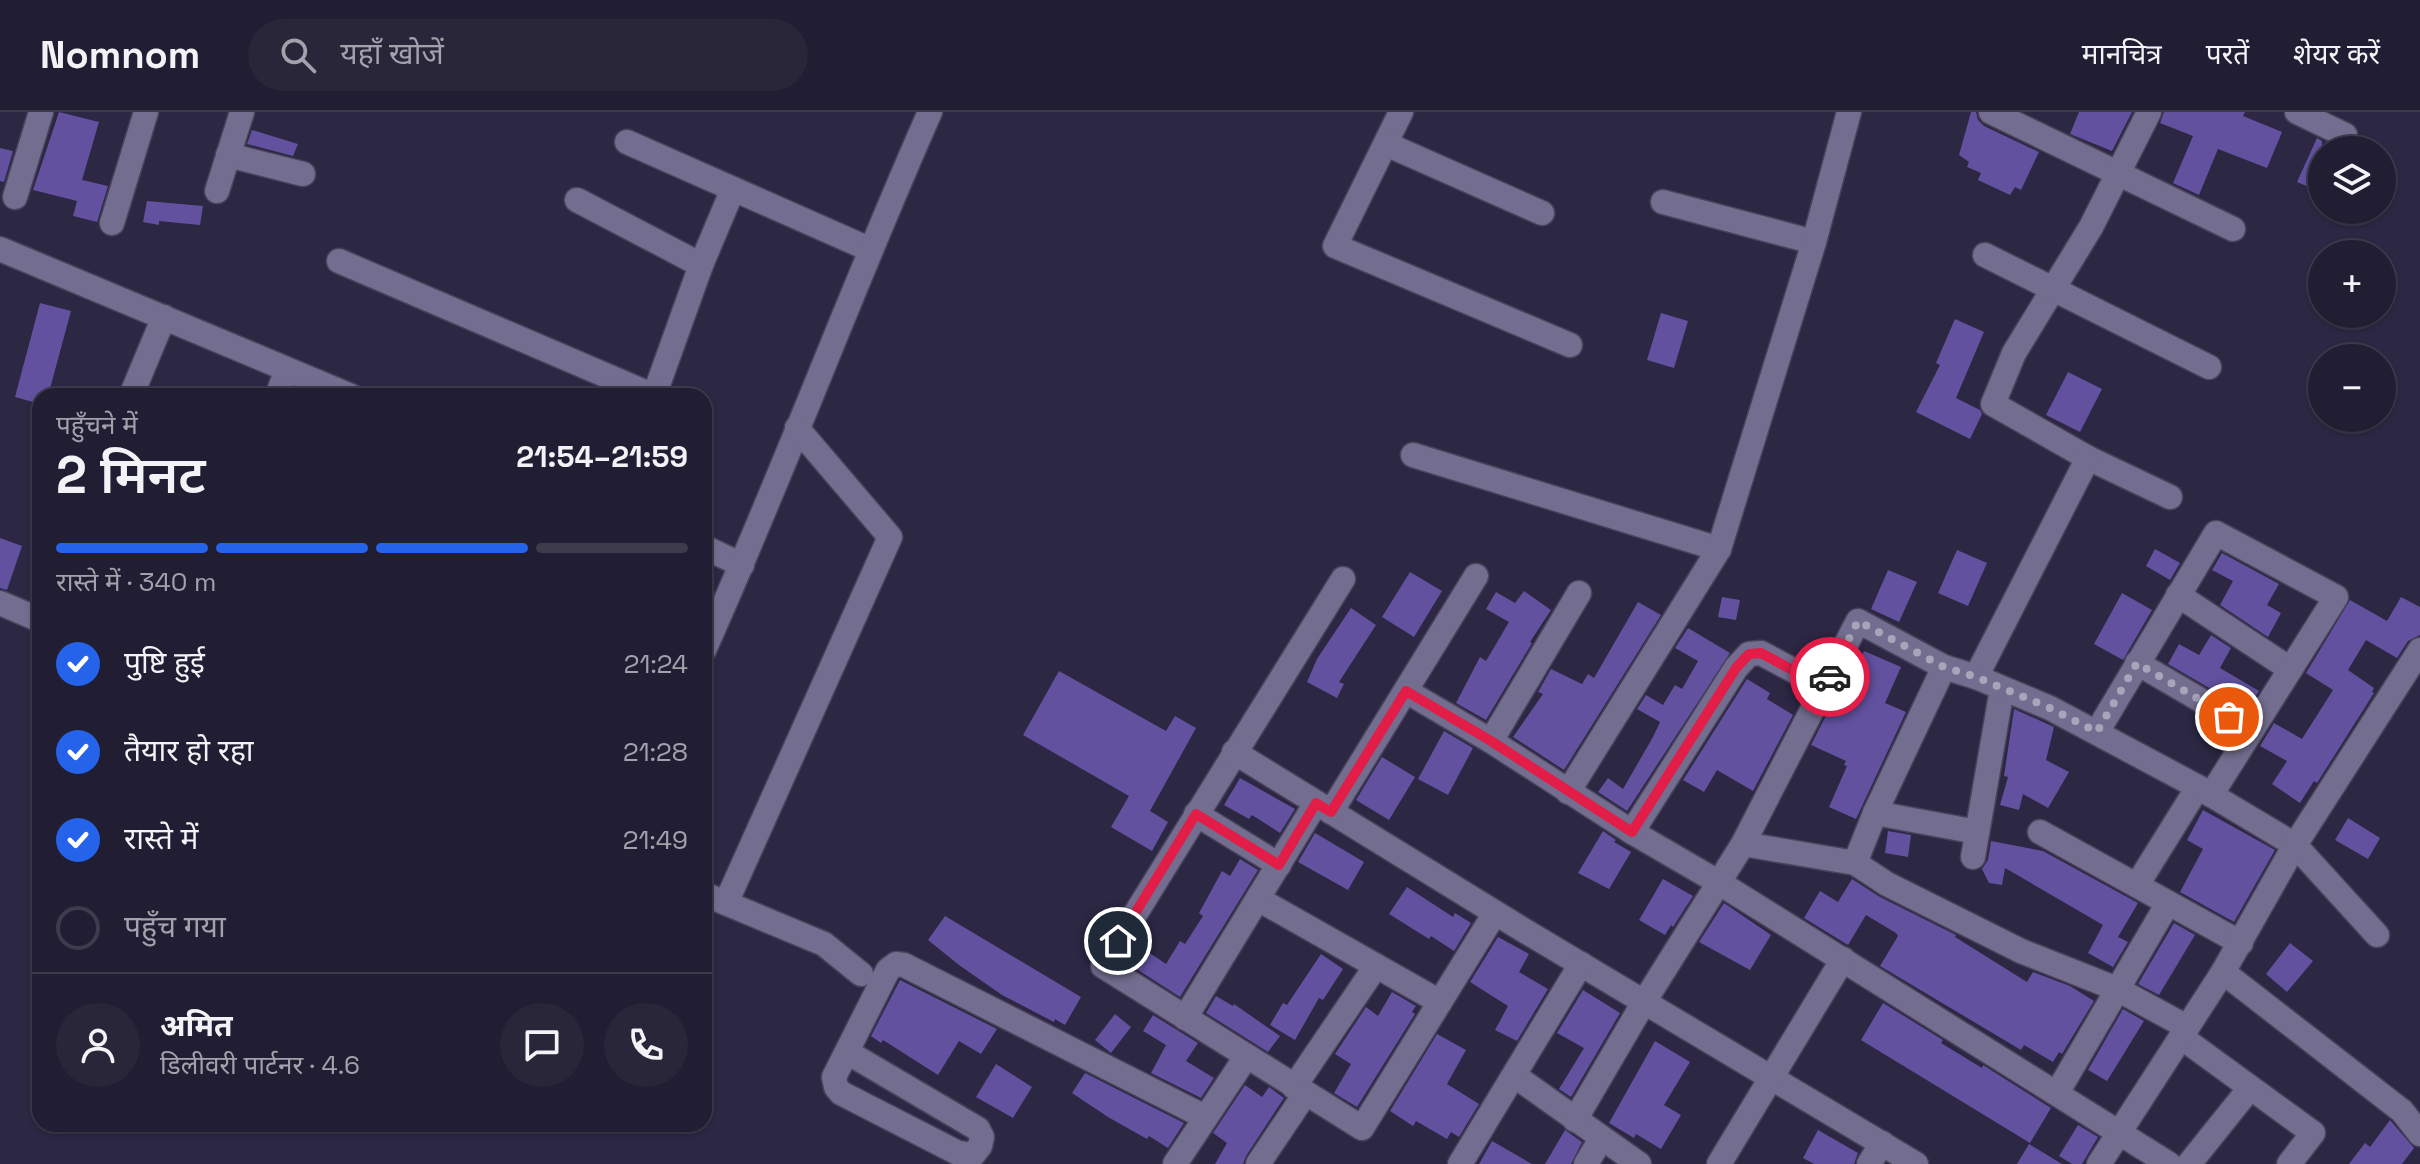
<!DOCTYPE html>
<html lang="hi">
<head>
<meta charset="utf-8">
<style>
  :root { --surface:#211d32; --page:#29263a; --text:#f1f3f6; --muted:#a2a2ac; --line:#3e3b4d; --accent:#2563eb }
  body { margin:0; font-family:"Space Grotesk","Noto Sans Devanagari",sans-serif; background:var(--page); color:var(--text); height:100vh; display:flex; flex-direction:column; font-size:30px; white-space:nowrap }
  * { box-sizing:border-box; margin:0 }
  p { font-size:26px; color:var(--muted) }
  .icon { flex:none; width:44px; height:44px; fill:none; stroke:currentColor; stroke-width:2; stroke-linecap:round; stroke-linejoin:round }
  .map { position:relative; flex:1; overflow:hidden }
  .drawer { position:absolute; left:32px; top:276px; width:680px; height:744px; display:flex; flex-direction:column; background:var(--surface); border-radius:24px; box-shadow:0 2px 6px #0004,0 0 0 2px var(--line) }
  .drawer>* { flex:none }
  .tools { position:absolute; left:2308px; top:24px; display:grid; gap:16px }
  .tools a { display:grid; place-items:center; width:88px; height:88px; border-radius:50%; background:var(--surface); box-shadow:0 2px 6px #0004,0 0 0 2px var(--line); font-size:40px }
  .pin { position:absolute; display:grid; place-items:center; width:68px; height:68px; color:#fff; margin:-34px; border:4px solid #fff; border-radius:50%; box-shadow:0 2px 8px #0007 }
  .courier { position:absolute; display:grid; place-items:center; width:80px; height:80px; margin:-40px; border:6px solid #e11d48; border-radius:50%; background:#fff; color:#222; box-shadow:0 2px 10px #0007 }
  .headline em { font-style:normal; font-weight:600 }
  .headline div { display:flex; flex-direction:column-reverse }
  .headline { display:flex; align-items:center; justify-content:space-between; height:136px; padding:0 24px }
  h1 { font-size:52px; font-weight:600; line-height:60px }
  .bar { display:grid; grid-template-columns:repeat(4,1fr); gap:12px 8px; align-content:center; height:96px; padding:0 24px }
  .bar i { height:10px; border-radius:6px; background:var(--line) }
  .bar .active { background:var(--accent) }
  .bar p { grid-column:span 4 }
  .line { display:flex; align-items:center; gap:20px; padding:0 24px; border-top:2px solid var(--line) }
  .line div { flex:1 }
  .round { display:grid; place-items:center; flex:none; width:84px; height:84px; border-radius:42px; background:var(--page) }
  ol { padding:0 24px; list-style:none }
  li { display:flex; align-items:center; gap:24px; height:88px }
  li p { margin-inline-start:auto }
  li .icon { padding:8px; border-radius:50%; background:var(--accent); color:#fff; stroke-width:4 }
  li:last-child { color:var(--muted) }
  li i { width:44px; height:44px; border:4px solid var(--line); border-radius:50% }
  header { display:flex; align-items:center; gap:48px; box-sizing:border-box; height:112px; padding:0 40px; background:var(--surface); border-bottom:2px solid var(--line) }
  header strong { font-size:38px }
  nav { display:flex; gap:44px; margin-inline-start:auto; font-size:28px }
  .search { width:560px; height:72px; background:var(--page); display:flex; align-items:center; gap:20px; box-sizing:border-box; padding:0 28px; border-radius:44px; color:var(--muted); font-size:30px }
  .map>svg:first-child { display:block }
  .building { fill:#62519f }
  .lines { fill:none; stroke-linecap:round; stroke-linejoin:round }
  .minor-casing { stroke:#48435b; stroke-width:27 }
  .minor { stroke:#736e8f; stroke-width:24 }
  .done { stroke:#a8a5bb; stroke-width:8; stroke-dasharray:0 14.4 }
  .route { stroke:#e11d48; stroke-width:10 }
</style>
</head>
<body>
<header>
<strong>Nomnom</strong>
<div class="search"><svg class="icon" aria-label="search" viewBox="0 0 24 24"><circle cx="10" cy="10" r="6"/><path d="M15 15l6 6"/></svg>यहाँ खोजें</div>
<nav><a>मानचित्र</a><a>परतें</a><a>शेयर करें</a></nav>
</header>
<div class="map">
<svg width="2420" height="1052" viewBox="0 0 2420 1052">
  <rect width="100%" height="100%" fill="#2c2743"/>
  <g class="building">
    <polygon points="59,0 99,10 82,68 108,74 97,110 73,104 77,89 33,78"/>
    <polygon points="1971,0 1976,0 1978,8 1984,14 2039,40 2021,78 2015,75 2010,83 1978,68 1981,61 1967,55 1969,50 1959,43"/>
    <polygon points="2079,0 2132,0 2112,39 2070,22"/>
    <polygon points="2164,0 2245,0 2243,4 2282,20 2267,56 2218,37 2199,83 2173,71 2193,24 2160,11"/>
    <polygon points="252,18 298,32 293,44 247,32"/>
    <polygon points="2317,26 2322,29 2322,66 2316,78 2297,70"/>
    <polygon points="0,36 13,39 4,70 0,69"/>
    <polygon points="147,89 203,94 200,113 159,109 159,113 143,110"/>
    <polygon points="40,191 71,199 48,284 40,284 40,292 15,285"/>
    <polygon points="1661,201 1688,209 1674,256 1647,248"/>
    <polygon points="1955,207 1984,220 1956,286 1980,298 1982,302 1970,327 1916,300 1940,253 1936,251"/>
    <polygon points="2068,260 2102,277 2080,320 2046,303"/>
    <polygon points="0,426 22,434 7,478 0,476"/>
    <polygon points="2155,437 2180,451 2170,468 2146,454"/>
    <polygon points="1957,438 1987,451 1968,494 1938,481"/>
    <polygon points="2222,441 2279,472 2267,493 2281,501 2268,525 2220,493 2233,469 2212,458"/>
    <polygon points="1888,458 1917,470 1899,510 1871,497"/>
    <polygon points="1410,460 1442,479 1414,525 1382,505"/>
    <polygon points="1524,479 1551,498 1530,530 1532,531 1486,608 1456,591 1480,545 1486,549 1509,510 1486,497 1496,480 1515,491"/>
    <polygon points="2122,481 2152,498 2123,548 2094,532"/>
    <polygon points="1722,485 1740,488 1736,508 1718,505"/>
    <polygon points="2401,485 2420,495 2420,523 2408,529 2397,546 2366,528 2348,558 2374,576 2372,580 2374,581 2317,671 2314,669 2300,691 2272,672 2287,649 2260,634 2274,611 2302,627 2333,578 2306,561 2350,488 2387,509"/>
    <polygon points="1638,490 1661,503 1564,658 1513,625 1543,582 1538,580 1551,557 1582,572 1588,562 1594,566"/>
    <polygon points="1351,496 1376,513 1339,570 1344,572 1337,586 1307,570 1317,547"/>
    <polygon points="1688,516 1730,541 1627,699 1598,680 1608,666 1623,677 1653,625 1660,610 1637,597 1646,583 1663,593 1675,573 1682,577 1698,549 1675,536"/>
    <polygon points="2211,523 2231,536 2220,556 2259,579 2247,598 2168,552 2179,532 2199,543"/>
    <polygon points="1864,539 1901,555 1885,591 1906,600 1856,707 1829,695 1847,654 1844,653 1846,649 1811,633 1843,570 1849,573"/>
    <polygon points="1059,559 1166,619 1175,604 1196,616 1150,699 1168,710 1152,739 1111,715 1129,684 1023,623"/>
    <polygon points="1747,567 1770,581 1767,587 1793,603 1753,679 1717,658 1704,680 1683,668"/>
    <polygon points="2014,597 2054,615 2046,648 2069,660 2048,696 2023,682 2019,698 2000,693 2008,665 2004,664"/>
    <polygon points="1444,619 1473,636 1448,683 1418,667"/>
    <polygon points="1382,645 1415,665 1389,708 1356,688"/>
    <polygon points="1240,666 1295,697 1280,721 1252,703 1249,707 1224,693"/>
    <polygon points="2203,698 2275,738 2234,810 2180,780 2203,737 2187,728"/>
    <polygon points="2348,706 2380,726 2368,747 2335,728"/>
    <polygon points="1603,719 1616,728 1614,730 1631,740 1609,777 1578,761"/>
    <polygon points="1888,719 1911,723 1908,745 1885,741"/>
    <polygon points="1315,721 1364,750 1348,778 1298,750"/>
    <polygon points="1991,729 2043,739 2138,791 2118,825 2128,830 2113,855 2088,841 2103,813 2005,756 2002,773 1989,771 1982,757 1988,748"/>
    <polygon points="1240,747 1258,758 1180,885 1124,849 1135,831 1166,852 1180,829 1185,832 1203,804 1199,801 1222,759 1230,764"/>
    <polygon points="1663,767 1693,784 1673,815 1671,813 1665,823 1639,808"/>
    <polygon points="1852,767 1880,785 1956,823 1955,825 2027,870 2033,860 2070,874 2094,889 2062,942 2059,940 2053,950 2024,933 2021,938 1880,854 1898,824 1896,821 1866,803 1848,833 1804,806 1820,779 1838,790"/>
    <polygon points="1407,775 1453,805 1455,801 1471,811 1454,839 1431,824 1429,827 1389,802"/>
    <polygon points="1724,791 1771,823 1750,858 1699,830"/>
    <polygon points="945,804 1081,885 1065,913 1055,907 1054,910 1002,883 959,853 928,828"/>
    <polygon points="2174,811 2195,823 2159,883 2138,872"/>
    <polygon points="1498,825 1529,842 1519,860 1548,877 1517,929 1495,918 1508,894 1470,870"/>
    <polygon points="2290,831 2313,849 2287,880 2266,862"/>
    <polygon points="1321,842 1343,857 1323,888 1319,886 1295,928 1270,913 1283,891 1287,893"/>
    <polygon points="900,868 997,917 981,942 959,929 938,963 883,928 881,931 871,924"/>
    <polygon points="1583,878 1620,901 1571,985 1559,977 1584,936 1557,921"/>
    <polygon points="1392,880 1416,894 1412,900 1415,902 1357,995 1334,981 1351,952 1335,942 1366,895 1378,904"/>
    <polygon points="1216,884 1233,894 1234,892 1280,924 1268,940 1206,901"/>
    <polygon points="1883,891 1943,928 1941,931 1982,956 1983,953 2051,996 2030,1031 1861,928"/>
    <polygon points="2123,897 2144,909 2107,969 2088,958"/>
    <polygon points="1115,902 1131,915 1111,941 1095,928"/>
    <polygon points="1153,903 1198,931 1186,949 1214,966 1201,986 1151,961 1166,933 1143,919"/>
    <polygon points="1437,922 1466,938 1447,972 1479,992 1459,1025 1451,1020 1447,1027 1416,1009 1413,1014 1390,999"/>
    <polygon points="1655,929 1690,950 1664,993 1681,1003 1661,1037 1636,1022 1634,1026 1609,1011"/>
    <polygon points="996,952 1032,975 1013,1006 976,985"/>
    <polygon points="1085,961 1184,1011 1168,1036 1149,1024 1147,1027 1108,1005 1072,981"/>
    <polygon points="1245,973 1262,985 1269,975 1284,986 1246,1044 1243,1052 1215,1052 1227,1031 1213,1021"/>
    <polygon points="2390,1008 2414,1036 2402,1052 2349,1052 2365,1031 2370,1035"/>
    <polygon points="2078,1013 2098,1025 2082,1052 2072,1052 2059,1044"/>
    <polygon points="1565,1018 1582,1030 1571,1052 1545,1052"/>
    <polygon points="1818,1018 1858,1041 1854,1052 1814,1052 1803,1046"/>
    <polygon points="1492,1029 1532,1052 1479,1052"/>
    <polygon points="2029,1032 2062,1052 2017,1052"/>
  </g>
  <g class="lines">
    <defs>
      <g id="minor">
        <polyline points="1401,0 1335,134 1570,233"/>
        <polyline points="1991,0 2233,117"/>
        <polyline points="2149,0 2091,115 2014,241 1993,292 2088,346 2170,385"/>
        <polyline points="2297,0 2345,23"/>
        <polyline points="627,30 869,137"/>
        <polyline points="1386,32 1542,101"/>
        <polyline points="228,43 303,62"/>
        <polyline points="217,79 242,0"/>
        <polyline points="15,85 41,0"/>
        <polyline points="577,88 701,153"/>
        <polyline points="1663,90 1814,130"/>
        <polyline points="112,111 146,0"/>
        <polyline points="0,137 351,284"/>
        <polyline points="1985,143 2209,255"/>
        <polyline points="339,149 654,284"/>
        <polyline points="131,284 164,205"/>
        <polyline points="277,284 287,258"/>
        <polyline points="654,284 701,153 733,77"/>
        <polyline points="1413,343 1719,437"/>
        <polyline points="704,435 742,453"/>
        <polyline points="1343,467 1103,854 1362,1016 1495,801"/>
        <polyline points="2178,483 2290,557"/>
        <polyline points="0,491 40,508"/>
        <path d="M704,538C784,360 851,178 930,0"/>
        <polyline points="2137,551 2252,618"/>
        <polyline points="1976,565 2088,346"/>
        <polyline points="1406,579 1491,629 1632,720 1718,770 2169,1052"/>
        <polyline points="2097,620 2216,421 2336,485 2211,683"/>
        <polyline points="1491,629 1579,481"/>
        <polyline points="1234,640 1525,819 1916,1052"/>
        <polyline points="1568,680 1719,437 1814,130 1849,0"/>
        <polyline points="1331,700 1476,464"/>
        <polyline points="1875,701 1977,720"/>
        <polyline points="1196,702 1279,753"/>
        <polyline points="1632,720 1736,556 1749,542 1761,541 1824,575"/>
        <polyline points="2040,720 2241,831"/>
        <polyline points="1743,732 1855,751 1887,772 2021,839 2117,877 2187,915"/>
        <polyline points="1973,745 2002,577"/>
        <polyline points="1855,751 1875,701 1944,555"/>
        <polyline points="2137,773 2198,675"/>
        <polyline points="704,782 824,832 861,862"/>
        <polyline points="1258,787 1440,890"/>
        <polyline points="726,791 890,425 797,316"/>
        <polyline points="2223,860 2402,999 2420,1022"/>
        <polyline points="1185,906 1316,691"/>
        <polyline points="2181,925 2313,1021 2289,1052"/>
        <polyline points="847,940 978,1017 982,1025 980,1034 973,1043 958,1041 841,981 836,975 834,965 888,858 896,852 904,853 1205,1005"/>
        <polyline points="1515,964 1639,1052"/>
        <polyline points="1294,975 1376,854"/>
        <polyline points="2057,981 2168,791"/>
        <polyline points="1575,1008 1644,890 1743,732 1858,509 1944,555 1976,565 2050,596 2198,675 2295,733 2377,823"/>
        <polyline points="1175,1052 1246,945"/>
        <polyline points="1258,1052 1305,982"/>
        <polyline points="1460,1052 1581,852"/>
        <polyline points="1586,1052 1601,1027"/>
        <polyline points="1719,1052 1843,847"/>
        <polyline points="1869,1052 1882,1031"/>
        <polyline points="2099,1052 2223,860 2295,733 2420,538"/>
        <polyline points="2189,1052 2250,976"/>
      </g>
    </defs>
    <use href="#minor" class="minor-casing"/>
    <use href="#minor" class="minor"/>
  </g>
  <g class="lines">
    <polyline class="done" points="1830,565 1858,509 1944,555 1976,565 2050,596 2097,620 2137,551 2229,605"/>
    <polyline class="route" points="1118,829 1196,702 1279,753 1316,691 1331,700 1406,579 1491,629 1632,720 1736,556 1749,542 1761,541 1824,575 1830,565"/>
  </g>
</svg>
<div class="tools">
<a><svg class="icon" aria-label="layers" viewBox="0 0 24 24"><path d="M12 4l9 5-9 5-9-5zM3 14l9 5 9-5"/></svg></a>
<a>+</a>
<a>−</a>
</div>
<div class="pin" style="left:2229px;top:605px;background:#ea580c"><svg class="icon" aria-label="bag" viewBox="0 0 24 24"><path d="M5 8h14l-1 12H6zM9 8a3 3 0 0 1 6 0"/></svg></div>
<div class="pin" style="left:1118px;top:829px;background:#1f2937"><svg class="icon" aria-label="home" viewBox="0 0 24 24"><path d="M3 11l9-7 9 7M6 9v11h12V9"/></svg></div>
<div class="courier" style="left:1830px;top:565px"><svg class="icon" aria-label="car" viewBox="0 0 24 24"><path d="M5 17H2v-5l4-1 3-4h7l3 4 3 1v5h-3M9 17h6M6 11h13"/><circle cx="7" cy="17" r="2"/><circle cx="17" cy="17" r="2"/></svg></div>
<section class="drawer">
<div class="headline"><div><h1>2 मिनट</h1><p>पहुँचने में</p></div><em>21:54–21:59</em></div>
<div class="bar"><i class="active"></i><i class="active"></i><i class="active"></i><i></i><p>रास्ते में · 340 m</p></div>
<ol>
<li><svg class="icon" aria-label="check" viewBox="0 0 24 24"><path d="M5 12l5 5 9-10"/></svg>पुष्टि हुई<p>21:24</p></li>
<li><svg class="icon" aria-label="check" viewBox="0 0 24 24"><path d="M5 12l5 5 9-10"/></svg>तैयार हो रहा<p>21:28</p></li>
<li><svg class="icon" aria-label="check" viewBox="0 0 24 24"><path d="M5 12l5 5 9-10"/></svg>रास्ते में<p>21:49</p></li>
<li><i></i>पहुँच गया</li>
</ol>
<div class="line" style="height:144px"><a class="round"><svg class="icon" aria-label="person" viewBox="0 0 24 24"><circle cx="12" cy="8" r="4"/><path d="M4 21q1-7 8-7t8 7"/></svg></a><div><b>अमित</b><p>डिलीवरी पार्टनर · 4.6</p></div><a class="round"><svg class="icon" aria-label="chat" viewBox="0 0 24 24"><path d="M4 5h16v11H9l-5 4z"/></svg></a><a class="round"><svg class="icon" aria-label="phone" viewBox="0 0 24 24"><path d="M5 4h4l2 5-3 2q2 4 5 5l2-3 5 2v4C11 20 4 13 5 4z"/></svg></a></div>
</section>
</div>
</body>
</html>
